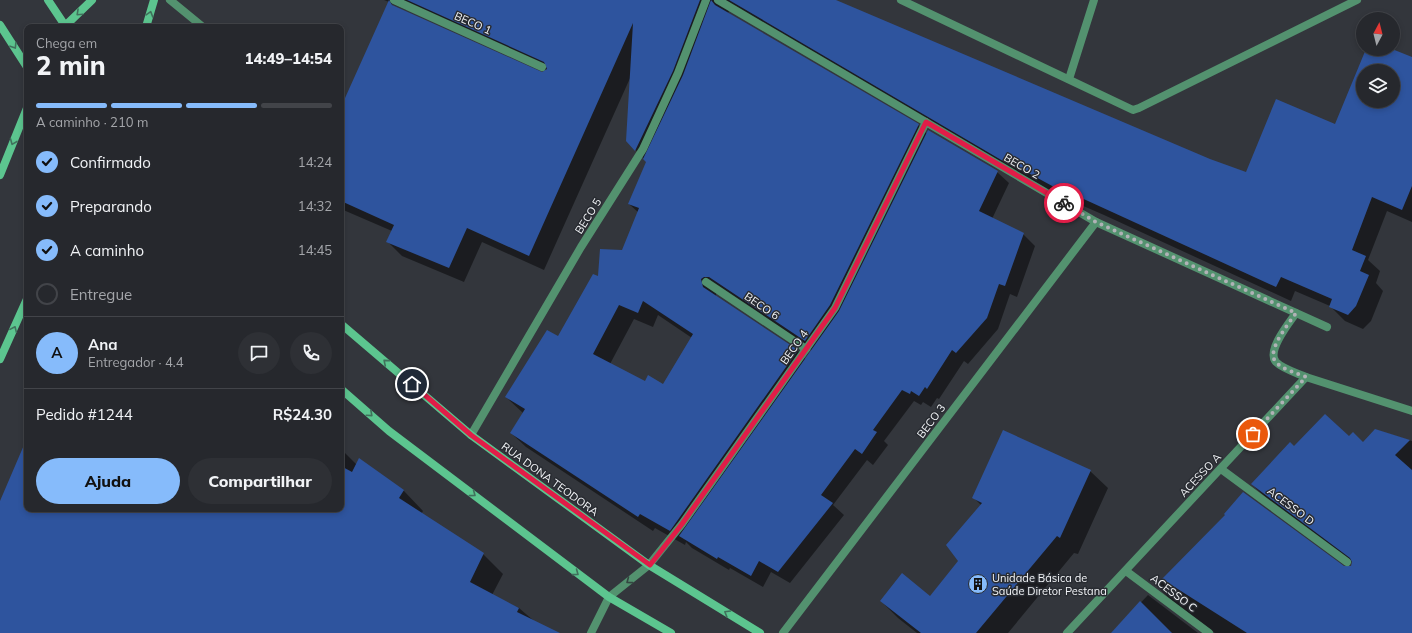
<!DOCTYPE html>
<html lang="pt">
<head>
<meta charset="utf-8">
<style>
  :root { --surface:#26282d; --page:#2e3035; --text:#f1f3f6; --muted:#a4a6aa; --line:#424449; --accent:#86bbfb }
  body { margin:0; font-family:Mulish,sans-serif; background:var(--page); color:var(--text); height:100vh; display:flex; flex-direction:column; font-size:15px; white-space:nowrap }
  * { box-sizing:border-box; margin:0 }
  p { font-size:13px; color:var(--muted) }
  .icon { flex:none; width:22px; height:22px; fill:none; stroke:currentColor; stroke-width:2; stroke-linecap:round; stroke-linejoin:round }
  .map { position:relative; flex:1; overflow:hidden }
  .sheet { position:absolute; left:24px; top:24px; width:320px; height:488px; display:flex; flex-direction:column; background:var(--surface); border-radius:8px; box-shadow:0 2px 6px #0003,0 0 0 1px var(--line) }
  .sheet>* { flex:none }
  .needle { width:26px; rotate:7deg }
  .controls { position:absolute; left:1356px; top:12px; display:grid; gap:8px }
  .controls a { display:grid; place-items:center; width:44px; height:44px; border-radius:50%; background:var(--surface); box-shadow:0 2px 6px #0003,0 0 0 1px var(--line); font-size:20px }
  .pin { position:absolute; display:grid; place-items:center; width:34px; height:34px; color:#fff; margin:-17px; border:2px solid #fff; border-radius:50%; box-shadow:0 1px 4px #0007 }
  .courier { position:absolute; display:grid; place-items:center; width:40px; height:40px; margin:-20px; border:3px solid #e11d48; border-radius:50%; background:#fff; color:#222; box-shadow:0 1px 5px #0007 }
  .overview em { font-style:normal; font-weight:800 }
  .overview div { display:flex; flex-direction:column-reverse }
  .overview { display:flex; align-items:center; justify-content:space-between; height:68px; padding:0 12px }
  h1 { font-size:26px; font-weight:800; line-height:30px }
  .bar { display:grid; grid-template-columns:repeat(4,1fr); gap:6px 4px; align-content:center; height:48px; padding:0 12px }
  .bar i { height:5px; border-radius:3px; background:var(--line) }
  .bar .selected { background:var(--accent) }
  .bar p { grid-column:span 4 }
  .line { display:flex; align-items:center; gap:10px; padding:0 12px; border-top:1px solid var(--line) }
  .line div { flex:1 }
  .round { display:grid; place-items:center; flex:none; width:42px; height:42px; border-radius:21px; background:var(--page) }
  ol { padding:0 12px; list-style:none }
  li { display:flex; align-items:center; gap:12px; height:44px }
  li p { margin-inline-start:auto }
  li .icon { padding:4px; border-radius:50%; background:var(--accent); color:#111; stroke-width:4 }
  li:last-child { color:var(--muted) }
  li i { width:22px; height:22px; border:2px solid var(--line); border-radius:50% }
  .cta { display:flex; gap:8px; margin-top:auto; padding:8px 12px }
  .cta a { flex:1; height:46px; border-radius:24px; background:var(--accent); color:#111; font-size:16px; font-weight:800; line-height:46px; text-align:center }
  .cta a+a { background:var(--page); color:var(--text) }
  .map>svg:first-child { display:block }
  .shadow { fill:#0007; fill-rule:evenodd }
  .building { fill:#2e549e; fill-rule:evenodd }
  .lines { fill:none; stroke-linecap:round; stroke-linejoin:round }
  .lane { stroke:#53926f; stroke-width:8 }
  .street { stroke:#53926f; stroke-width:8 }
  .secondary { stroke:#5cc58f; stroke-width:8 }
  .oneway { stroke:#40715c }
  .oneway2 { stroke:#344641 }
  .done { stroke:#b0b2b6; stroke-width:4; stroke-dasharray:0 7.2 }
  .route { stroke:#e11d48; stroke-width:5 }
  .labels { text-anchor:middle; stroke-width:3; stroke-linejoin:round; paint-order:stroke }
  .street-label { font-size:11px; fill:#f3f5f8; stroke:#292c32 }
  .poi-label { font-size:11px; fill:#f3f5f8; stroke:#292c32; text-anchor:start }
</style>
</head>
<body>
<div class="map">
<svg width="1412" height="633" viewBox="0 0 1412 633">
  <rect width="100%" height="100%" fill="#33363c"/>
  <g class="shadow">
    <path d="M384,0H832L1210,160L1247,173L1336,125L1367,49H1389L1412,58V222L1387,211L1368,260L1380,271L1376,283L1383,291L1371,321L1363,329L1345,321L1330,306L1295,291L1291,301L1104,215L1081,205L1080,207L730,9L728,13L918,125L927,134L997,172L1009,183L992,219L1023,234L1035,246L1017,297L1010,294L998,329L968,364L964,361L939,399L937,398L931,407L923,402L921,405L914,401L884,441L888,445L873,465L867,460L833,505L844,515L790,583L771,572L763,587L730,568L729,570L692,548L686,542L685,545L655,528L653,531L526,447L511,433L523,413L506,397L558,337L599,277L623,251L639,213L629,204L647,162L627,141L631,76L544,270L482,242L464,282L402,256L387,241L392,231L341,209V110L389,2ZM390,3L406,10L412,9L547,70L540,73L394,7ZM1363,71H1393V101H1363ZM719,291L725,292L813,351L806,360L798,351L716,297V294ZM658,315L692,338L664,386L645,382L610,364L634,319L653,327Z"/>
    <polygon points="1376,430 1412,441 1412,633 1215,633 1172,601 1157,586 1226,515 1343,567 1349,568 1353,565 1352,562 1267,499 1252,484 1294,447 1349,437 1363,443"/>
    <polygon points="27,447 27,509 341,509 341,449 357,465 360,460 404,491 423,511 421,514 483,554 503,574 492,595 519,608 548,633 0,633 0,504"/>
    <polygon points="1090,471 1108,488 1078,554 1074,553 1008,633 917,633 898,618 881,601 930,597 959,561 981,505 974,498"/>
    <polygon points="1148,595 1198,633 1112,633"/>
  </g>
  <g class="building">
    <polygon points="389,0 392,5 542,72 547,69 544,62 407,0 700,0 673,71 635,151 626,141 633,23 529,256 467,228 449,268 386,242 394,225 341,201 341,107"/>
    <path d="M711,0L715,5L919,124L830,305L805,341L709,277H704L701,279L703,287L798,350L670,531L640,514L638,517L510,433L525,409L505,397L547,330L558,336L593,274L598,276L600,249L622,250L639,208L628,204L646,162L643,159L683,75ZM643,301L693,334L663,384L648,375L645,381L593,354L619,305L638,313Z"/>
    <path d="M729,0H836L1210,159L1246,172L1276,99L1335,124L1366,49H1392L1412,57V186L1402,210L1372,197L1352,250L1366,256L1360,271L1369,275L1356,306L1348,315L1329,307L1332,299L1281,277L1276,287L1088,201L1066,191L1065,193L1003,159V161ZM1363,71H1393V101H1363Z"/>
    <polygon points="928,130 998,171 979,211 1024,233 1005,286 999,284 987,318 956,353 952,350 927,389 925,387 919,396 911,391 910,394 902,390 873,430 877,432 862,454 855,449 821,495 833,503 778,572 759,561 751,576 718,557 717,559 679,536 839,311"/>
    <polygon points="1325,414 1349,436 1353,432 1363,442 1375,429 1410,440 1395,455 1412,470 1412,633 1247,633 1162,579 1225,515 1224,514 1243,492 1344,566 1351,566 1352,562 1350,558 1251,484 1290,442 1294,446"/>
    <polygon points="1003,430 1091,470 1060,538 1057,536 976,633 921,633 880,601 902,573 930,596 958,561 946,545 982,503 972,498"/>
    <polygon points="27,438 27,509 341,509 341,466 352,472 359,458 404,490 399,498 484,553 470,582 519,608 517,612 560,633 0,633 0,501"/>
    <polygon points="1140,601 1172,633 1111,633"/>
  </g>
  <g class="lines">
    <g class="lane">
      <polyline points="170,0 203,27"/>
      <polyline points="394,0 542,67"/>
      <polyline points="718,0 1096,222 1327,327"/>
      <polyline points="901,0 1133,110 1139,108 1357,0"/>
      <polyline points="1069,79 1094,0"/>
      <polyline points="706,282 806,349"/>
      <path d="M1296,313C1289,323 1266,351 1276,362C1283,369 1297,373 1306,377"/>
      <polyline points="471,435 581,247 643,149 678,73 706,0"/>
      <polyline points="1221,469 1347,562"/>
      <polyline points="649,565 682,524 835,308 926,122"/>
      <polyline points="1126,571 1209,633"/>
      <polyline points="783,633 1096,222"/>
    </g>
    <g class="street">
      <polyline points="591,633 609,597 649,565"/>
      <polyline points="1067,633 1306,377 1412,411"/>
    </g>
    <g class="secondary">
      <polyline points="48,0 66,27"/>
      <polyline points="0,25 27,67"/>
      <polyline points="64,27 92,0"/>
      <polyline points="146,27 154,0"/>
      <polyline points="0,175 27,108"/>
      <polyline points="341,324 471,435 649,565 760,633"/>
      <polyline points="0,359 27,299"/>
      <polyline points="341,389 389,431 609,597 671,633"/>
    </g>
  </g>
  <defs><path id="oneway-chevron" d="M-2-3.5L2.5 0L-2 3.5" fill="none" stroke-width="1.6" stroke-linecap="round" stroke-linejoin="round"/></defs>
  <g class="oneway">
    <use href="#oneway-chevron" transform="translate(79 13) rotate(137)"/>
    <use href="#oneway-chevron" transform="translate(150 14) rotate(-73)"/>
    <use href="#oneway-chevron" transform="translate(14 46) rotate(58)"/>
    <use href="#oneway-chevron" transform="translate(13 142) rotate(112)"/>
    <use href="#oneway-chevron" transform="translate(14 329) rotate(-66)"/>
    <use href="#oneway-chevron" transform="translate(386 362) rotate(-140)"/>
    <use href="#oneway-chevron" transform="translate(370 414) rotate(42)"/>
    <use href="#oneway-chevron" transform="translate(473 494) rotate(37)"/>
    <use href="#oneway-chevron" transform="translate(576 573) rotate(37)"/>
    <use href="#oneway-chevron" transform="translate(727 613) rotate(-149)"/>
  </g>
  <use class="oneway2" href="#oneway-chevron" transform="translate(629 581) rotate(143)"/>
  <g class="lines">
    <path class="done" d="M1064,203L1096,222L1296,313C1289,323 1267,350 1275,361C1281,369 1297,373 1306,377L1253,434"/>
    <polyline class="route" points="412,384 471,435 650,565 682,524 835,308 926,122 1064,203"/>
  </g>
  <defs>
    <symbol id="building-disc" viewBox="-11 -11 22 22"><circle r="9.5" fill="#86bbfb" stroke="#292c32"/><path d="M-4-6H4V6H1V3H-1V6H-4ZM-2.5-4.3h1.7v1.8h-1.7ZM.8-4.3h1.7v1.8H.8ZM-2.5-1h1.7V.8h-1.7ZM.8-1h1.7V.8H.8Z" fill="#111"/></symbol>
  </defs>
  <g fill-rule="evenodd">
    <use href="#building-disc" x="967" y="573" width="22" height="22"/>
  </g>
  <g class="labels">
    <g class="street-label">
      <text transform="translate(473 23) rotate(24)" y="4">BECO 1</text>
      <text transform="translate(1022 166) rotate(30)" y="4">BECO 2</text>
      <text transform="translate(588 216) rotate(-58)" y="4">BECO 5</text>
      <text transform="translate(762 306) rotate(34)" y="4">BECO 6</text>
      <text transform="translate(794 347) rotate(-55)" y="4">BECO 4</text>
      <text transform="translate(931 421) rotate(-53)" y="4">BECO 3</text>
      <text transform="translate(1200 475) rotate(-47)" y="4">ACESSO A</text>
      <text transform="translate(550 479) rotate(36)" y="4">RUA DONA TEODORA</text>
      <text transform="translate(1291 506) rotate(37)" y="4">ACESSO D</text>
      <text transform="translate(1174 593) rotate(37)" y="4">ACESSO C</text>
    </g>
    <g class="poi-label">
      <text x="992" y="582">Unidade Básica de<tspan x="992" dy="13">Saúde Diretor Pestana</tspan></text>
    </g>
  </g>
</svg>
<div class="controls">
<a><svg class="needle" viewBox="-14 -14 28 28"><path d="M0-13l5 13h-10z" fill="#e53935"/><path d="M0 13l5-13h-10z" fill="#a4a6aa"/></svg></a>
<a><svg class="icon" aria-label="layers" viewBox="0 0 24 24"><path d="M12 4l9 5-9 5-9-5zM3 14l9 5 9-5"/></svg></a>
</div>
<div class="pin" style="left:1253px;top:434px;background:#ea580c"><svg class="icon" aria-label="bag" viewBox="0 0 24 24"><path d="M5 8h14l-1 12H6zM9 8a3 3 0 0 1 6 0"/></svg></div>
<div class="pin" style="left:412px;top:384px;background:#1f2937"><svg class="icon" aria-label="home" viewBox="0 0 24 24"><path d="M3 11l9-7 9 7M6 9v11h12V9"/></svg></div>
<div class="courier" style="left:1064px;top:203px"><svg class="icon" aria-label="bike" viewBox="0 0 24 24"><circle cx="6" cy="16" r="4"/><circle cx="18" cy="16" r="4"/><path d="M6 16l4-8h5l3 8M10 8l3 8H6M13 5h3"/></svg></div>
<section class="sheet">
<div class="overview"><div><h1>2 min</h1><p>Chega em</p></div><em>14:49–14:54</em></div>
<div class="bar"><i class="selected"></i><i class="selected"></i><i class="selected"></i><i></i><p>A caminho · 210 m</p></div>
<ol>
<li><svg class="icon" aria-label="check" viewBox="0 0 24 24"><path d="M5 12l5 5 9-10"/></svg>Confirmado<p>14:24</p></li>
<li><svg class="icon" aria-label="check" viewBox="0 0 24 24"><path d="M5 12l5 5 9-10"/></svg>Preparando<p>14:32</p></li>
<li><svg class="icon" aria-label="check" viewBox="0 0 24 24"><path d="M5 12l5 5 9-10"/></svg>A caminho<p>14:45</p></li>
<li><i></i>Entregue</li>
</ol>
<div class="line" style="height:72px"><b class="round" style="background:var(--accent);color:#111">A</b><div><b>Ana</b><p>Entregador · 4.4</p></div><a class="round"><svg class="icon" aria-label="chat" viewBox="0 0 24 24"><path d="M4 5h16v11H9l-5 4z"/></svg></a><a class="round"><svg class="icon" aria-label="phone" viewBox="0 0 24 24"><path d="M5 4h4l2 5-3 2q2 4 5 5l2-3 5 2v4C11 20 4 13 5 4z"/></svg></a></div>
<div class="line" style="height:52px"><div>Pedido #1244</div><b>R$24.30</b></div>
<div class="cta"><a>Ajuda</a><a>Compartilhar</a></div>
</section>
</div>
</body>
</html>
